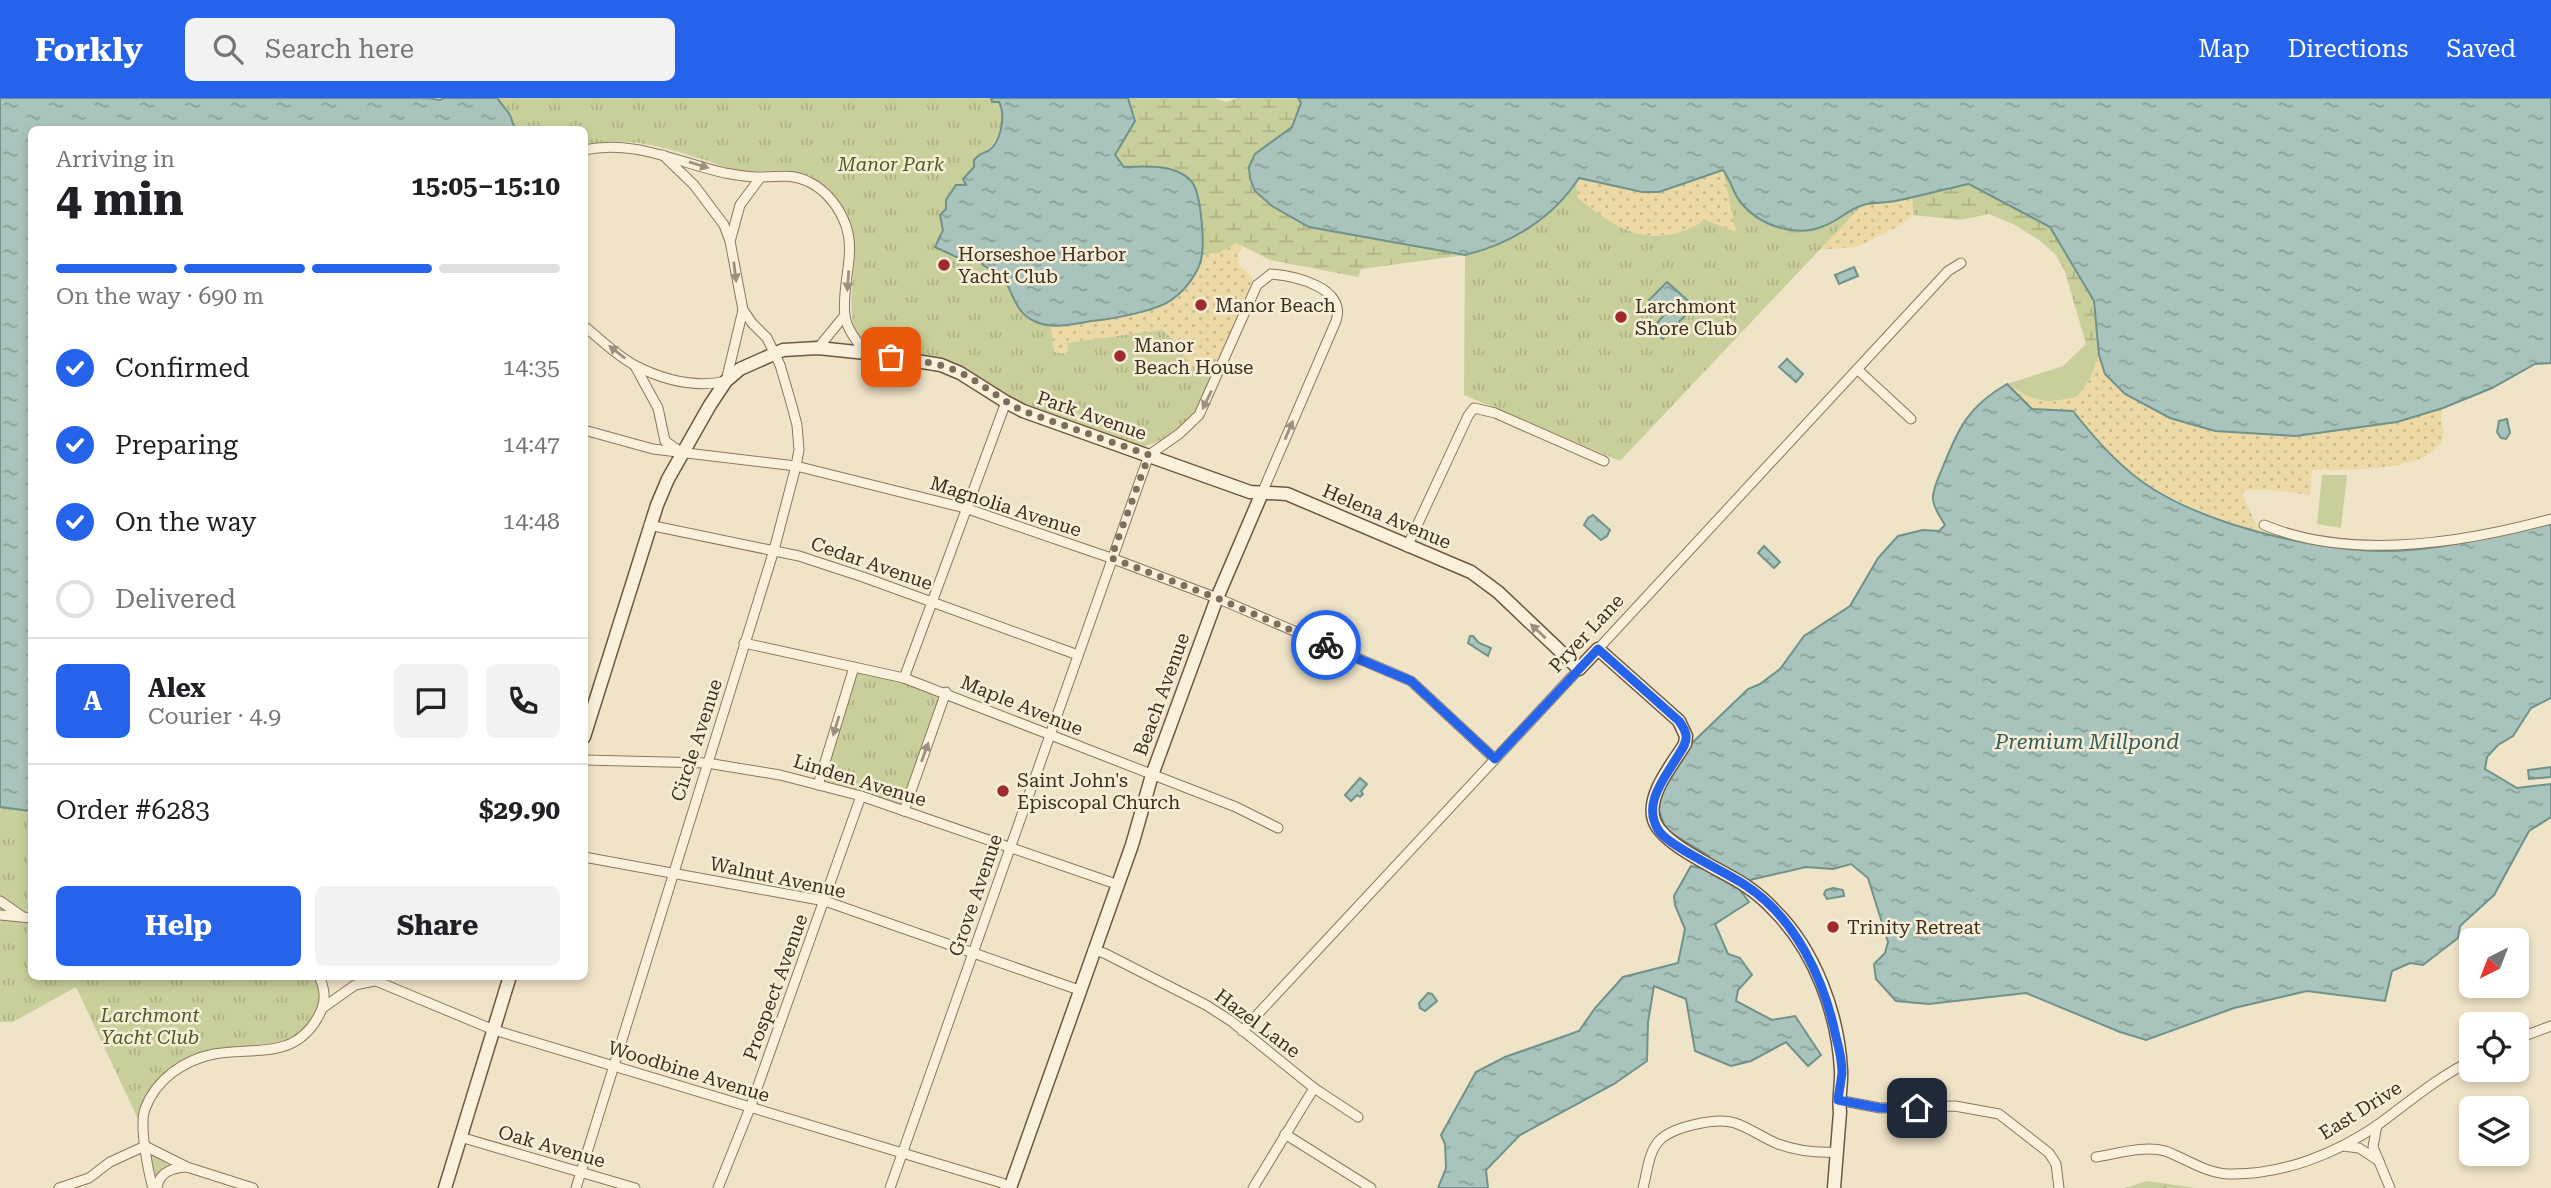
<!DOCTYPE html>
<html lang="en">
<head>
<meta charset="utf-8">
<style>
  :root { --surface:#fff; --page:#f2f2f2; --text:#202124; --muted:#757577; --line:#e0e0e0; --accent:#2563eb }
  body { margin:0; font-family:"Roboto Serif",serif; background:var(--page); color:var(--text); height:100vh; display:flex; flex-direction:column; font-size:26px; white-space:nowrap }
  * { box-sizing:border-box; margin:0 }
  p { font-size:23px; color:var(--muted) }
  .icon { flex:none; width:38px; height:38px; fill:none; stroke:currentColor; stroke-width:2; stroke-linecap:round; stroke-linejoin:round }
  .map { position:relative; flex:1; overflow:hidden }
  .side { position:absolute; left:28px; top:28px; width:560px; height:854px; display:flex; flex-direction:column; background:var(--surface); border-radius:10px; box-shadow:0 4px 10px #0003 }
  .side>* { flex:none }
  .needle { width:46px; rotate:222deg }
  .controls { position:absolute; left:2459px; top:830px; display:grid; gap:14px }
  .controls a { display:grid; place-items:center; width:70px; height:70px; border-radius:10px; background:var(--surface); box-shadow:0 4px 10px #0003; font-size:35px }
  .pin { position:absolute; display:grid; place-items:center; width:60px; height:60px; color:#fff; margin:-30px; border-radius:14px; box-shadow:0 4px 10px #0006 }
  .courier { position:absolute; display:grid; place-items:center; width:70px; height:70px; margin:-35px; border:5px solid #2563eb; border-radius:50%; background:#fff; color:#222; box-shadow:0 2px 9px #0007 }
  .overview em { font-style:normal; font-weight:700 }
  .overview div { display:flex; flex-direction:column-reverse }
  .overview { display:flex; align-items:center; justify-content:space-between; height:119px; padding:0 28px }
  h1 { font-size:46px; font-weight:700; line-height:52px }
  .bar { display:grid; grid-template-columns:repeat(4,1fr); gap:10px 7px; align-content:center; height:84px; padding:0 28px }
  .bar i { height:9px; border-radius:5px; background:var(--line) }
  .bar .current { background:var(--accent) }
  .bar p { grid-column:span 4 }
  .line { display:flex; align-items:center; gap:18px; padding:0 28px; border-top:2px solid var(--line) }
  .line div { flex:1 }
  .round { display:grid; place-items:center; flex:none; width:74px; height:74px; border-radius:10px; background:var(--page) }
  ol { padding:0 28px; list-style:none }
  li { display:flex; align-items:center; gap:21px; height:77px }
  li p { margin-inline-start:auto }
  li .icon { padding:7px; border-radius:50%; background:var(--accent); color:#fff; stroke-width:4 }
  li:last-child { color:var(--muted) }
  li i { width:38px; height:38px; border:4px solid var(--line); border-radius:50% }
  .primary-button { display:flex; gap:14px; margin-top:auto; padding:14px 28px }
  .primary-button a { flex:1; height:80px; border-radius:10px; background:var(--accent); color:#fff; font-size:28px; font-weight:700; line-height:80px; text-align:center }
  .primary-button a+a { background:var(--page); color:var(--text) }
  header { display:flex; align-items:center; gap:42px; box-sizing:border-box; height:98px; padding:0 35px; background:var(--accent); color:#fff }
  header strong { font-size:33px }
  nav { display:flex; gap:38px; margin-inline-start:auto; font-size:24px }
  .search { width:490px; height:63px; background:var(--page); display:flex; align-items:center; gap:18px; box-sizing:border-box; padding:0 24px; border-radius:10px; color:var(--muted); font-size:26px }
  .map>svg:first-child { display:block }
  .grass { fill:#c9cf9b }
  .forest { fill:url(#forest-firs) }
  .wetland { fill:url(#wetland-marsh) }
  .sand { fill:url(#sand-dots) }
  .park { fill:url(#park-tufts) }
  .water { fill:url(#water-ripples); stroke:#6f938a; stroke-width:2 }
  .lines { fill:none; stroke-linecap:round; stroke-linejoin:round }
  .street-casing { stroke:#8d765c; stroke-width:11 }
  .secondary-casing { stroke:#6f573f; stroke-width:15 }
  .street { stroke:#faf1dc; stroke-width:9 }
  .secondary { stroke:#faf1dc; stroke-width:12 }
  .oneway { fill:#9c907e }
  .done { stroke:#7c6e5b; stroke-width:7; stroke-dasharray:0 12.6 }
  .route { stroke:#2563eb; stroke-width:9 }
  .poi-dot { fill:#9e2a2b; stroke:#f7eed8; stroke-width:2.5 }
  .labels { text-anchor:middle; stroke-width:5; stroke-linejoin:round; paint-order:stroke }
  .park-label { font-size:19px; font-style:italic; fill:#4d5a26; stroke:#f7eed8 }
  .poi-label { font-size:19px; fill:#3d2e20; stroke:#f7eed8; text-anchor:start }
  .street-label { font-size:19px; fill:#3d2e20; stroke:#f7eed8 }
  .water-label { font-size:21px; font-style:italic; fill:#2f5d5a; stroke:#f7eed8 }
</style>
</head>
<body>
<header>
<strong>Forkly</strong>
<div class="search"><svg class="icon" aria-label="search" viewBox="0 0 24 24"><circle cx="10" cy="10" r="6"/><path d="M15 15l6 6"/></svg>Search here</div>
<nav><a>Map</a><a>Directions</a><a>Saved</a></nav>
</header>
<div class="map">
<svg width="2551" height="1090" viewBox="0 0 2551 1090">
  <defs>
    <pattern id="forest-firs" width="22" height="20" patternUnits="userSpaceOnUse" patternTransform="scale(1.75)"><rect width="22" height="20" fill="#c9cf9b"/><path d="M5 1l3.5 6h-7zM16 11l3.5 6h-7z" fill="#aeb285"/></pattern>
    <pattern id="wetland-marsh" width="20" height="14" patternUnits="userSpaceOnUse" patternTransform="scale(1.75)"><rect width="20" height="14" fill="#c9cf9b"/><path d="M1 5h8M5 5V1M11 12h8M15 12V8" fill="none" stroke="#aeb285"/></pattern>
    <pattern id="sand-dots" width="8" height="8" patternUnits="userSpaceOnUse" patternTransform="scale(1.75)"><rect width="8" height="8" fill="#ecd9a5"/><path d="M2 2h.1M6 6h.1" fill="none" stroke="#cbbb8e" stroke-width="1.8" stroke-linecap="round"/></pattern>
    <pattern id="park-tufts" width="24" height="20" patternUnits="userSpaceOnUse" patternTransform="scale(1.75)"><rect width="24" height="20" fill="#c9cf9b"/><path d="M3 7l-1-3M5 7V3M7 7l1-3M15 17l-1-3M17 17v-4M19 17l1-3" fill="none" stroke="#aeb285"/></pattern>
    <pattern id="water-ripples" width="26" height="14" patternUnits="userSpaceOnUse" patternTransform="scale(1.75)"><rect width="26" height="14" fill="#a9c4bc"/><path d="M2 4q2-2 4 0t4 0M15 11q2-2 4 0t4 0" fill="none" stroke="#8ba098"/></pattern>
  </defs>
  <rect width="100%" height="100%" fill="#f0e4c8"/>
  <g class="grass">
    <path d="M2086,246L2092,248L2099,257L2090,281L2077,299C2042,306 2038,305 2007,286L2063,268Z"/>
    <polygon points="2322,377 2347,377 2341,430 2317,426"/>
    <polygon points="149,1055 171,1068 156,1084"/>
  </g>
  <polygon class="forest" points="2147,1083 2196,1090 2125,1090"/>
  <g class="wetland">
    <polygon points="1128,0 1214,0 1226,4 1237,0 1298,0 1301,5 1292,29 1255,56 1255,93 1272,108 1309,129 1465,157 1361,171 1358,179 1270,162 1236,145 1219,155 1202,157 1198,100 1144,68 1124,69 1114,57 1135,23"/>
    <polygon points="1969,86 2050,129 2094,203 2099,257 2092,248 2086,246 2065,174 2056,157 2039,142 2015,127 1989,116 1961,122 1913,117 1912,99"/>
  </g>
  <g class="sand">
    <path d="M1723,72L1737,135L1706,122C1654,153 1621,135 1578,100L1576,86L1579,80L1642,94L1688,85Z"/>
    <polygon points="1912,99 1913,117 1899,128 1856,149 1819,152 1862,107"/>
    <path d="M1236,145L1242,149L1238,157L1239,167L1253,180L1216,269L1205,274L1192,271L1174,242L1067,245L1068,256L1054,254L1051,229C1077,225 1154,217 1173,202C1186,191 1196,173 1202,157L1219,155Z"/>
    <path d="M2099,257L2105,276L2215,333L2296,338L2397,324L2443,310C2437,324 2448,334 2440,346C2421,374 2342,372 2312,372L2310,397L2273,392H2246L2242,396L2260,434C2204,416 2145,395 2104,352C2092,340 2083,326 2073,314L2032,311L2007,286C2037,305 2042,306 2077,299L2090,281Z"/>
  </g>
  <g class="park">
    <path d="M497,0H991L992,4H999C1006,18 1000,38 991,49C987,54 981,54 976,59L975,69L966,78V87H956L946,102V111L940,117L943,132L967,163L972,153L980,160L983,166L1003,178L1021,214L1032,223L1051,229L1054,254L1068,256L1067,245L1162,232L1174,242L1192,271L1204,274L1216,269L1196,314C1183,330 1157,349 1136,349C1099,335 1058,325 1022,307C996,294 977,273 949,264C932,258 872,253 862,243C842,221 857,175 854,149C852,137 849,125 844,114C838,99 822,83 807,77C785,68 761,76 739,73C729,71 718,67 708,63C667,50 627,36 585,48L584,32L515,31L510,17Z"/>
    <path d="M1723,72L1862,107L1620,363L1464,297L1465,157L1488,151L1558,107L1576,86L1578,100C1621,135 1654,153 1706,122L1736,134Z"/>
    <polygon points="856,572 892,579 942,597 902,710 822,685"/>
    <polygon points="0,709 31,713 32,878 318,879 324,895 310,932 291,944 219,954 171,973 143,1011 144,1034 76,889 13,924 0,924"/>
  </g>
  <g class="water">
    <polygon points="0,0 428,0 440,2 444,0 497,0 510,17 515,31 32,32 31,713 0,709"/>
    <path d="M991,0H1128L1135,23L1115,57L1124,69C1144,68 1176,66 1191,83C1201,93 1204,141 1202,156C1201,172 1186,191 1174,200C1159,213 1112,221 1092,223C1072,226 1053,232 1034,223C1016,215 1013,196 1004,180C1000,173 988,172 982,166C979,161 978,158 973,154L967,164L935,149L943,132L940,117L946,111V102L956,87H966L963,81L974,69V62C979,56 981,56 988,53C1001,45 1006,17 999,4H992Z"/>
    <path d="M1298,0H2551V265L2535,266L2492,290L2443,310L2397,324L2296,338L2215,333L2170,320L2125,296L2105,276L2099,257L2094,203L2050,129L1969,86C1945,91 1920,98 1895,103C1885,105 1873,104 1863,107C1849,111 1838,123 1824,128C1796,140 1760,128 1741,105C1733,95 1731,82 1723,72L1659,94H1642L1579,80C1553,120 1511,146 1465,157L1309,129L1272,108L1255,93L1250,80L1249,69L1255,56L1292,29L1301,5Z"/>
    <polygon points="1854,169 1858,178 1839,186 1835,177"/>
    <polygon points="1667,184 1694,208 1663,241 1652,231 1664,217 1649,202"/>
    <polygon points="1787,261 1803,276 1796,284 1779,269"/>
    <path d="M2007,286L2032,311L2073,313C2096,342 2121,371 2153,391C2218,431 2334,458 2409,452C2457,448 2504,436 2551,425V600L2531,610L2513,638L2498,647L2487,659L2485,671L2517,690L2551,686V719L2529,733L2494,797L2460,828L2458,840L2423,867L2410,865L2392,873L2385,903L2307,893L2234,910L2146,942L2120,934L2026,895L1929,906L1896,903L1876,881L1874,866L1885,855L1888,844L1868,780L1851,766L1833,771L1806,769L1754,781L1747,783L1740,792L1749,804L1715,826L1728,856L1740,860L1752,877L1738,892L1736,903L1772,922L1795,918L1821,957L1808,968L1786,944L1751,963L1731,968L1695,953L1686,901L1654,888L1648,924L1647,963L1614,986L1520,1037L1486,1072L1488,1090H1438L1446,1070L1445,1046L1441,1037L1476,974L1505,959L1579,933L1595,910L1623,879L1678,865L1685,831L1675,807L1674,798L1691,768L1700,770L1709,758L1666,732L1656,704L1690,647L1748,591L1760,586L1780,571L1804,538L1850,508L1878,460L1898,438L1923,432L1939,433L1945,427C1941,420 1934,411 1933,402C1932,392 1938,381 1942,371C1959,330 1967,309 2007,286Z"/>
    <polygon points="2507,321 2510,335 2506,341 2501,340 2497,334 2499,323"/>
    <polygon points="1593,417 1610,432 1607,438 1601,442 1584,427 1588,420"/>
    <polygon points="1764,448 1780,464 1774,470 1758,455"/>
    <polygon points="1470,538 1473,538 1479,545 1491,550 1488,558 1468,545"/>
    <polygon points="2551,669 2551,679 2529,681 2528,672"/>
    <polygon points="1360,680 1367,686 1361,693 1363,696 1360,699 1357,697 1351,703 1345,697"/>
    <polygon points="1833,790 1843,792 1844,798 1827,801 1824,796 1826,792"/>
    <polygon points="1428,895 1432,896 1437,903 1425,913 1420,910 1419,905"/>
  </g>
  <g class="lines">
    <defs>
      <g id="street">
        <path d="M584,52C634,41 679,65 725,75C736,77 747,79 757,79C777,80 790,74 809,84C826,92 840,110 846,128C856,157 841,188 845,218C847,232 858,245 866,255"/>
        <polyline points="731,140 740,107 760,80"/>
        <path d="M584,228C600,241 618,259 636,268C664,282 696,290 726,283L743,212"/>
        <polyline points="818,250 845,217"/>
        <polyline points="635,268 658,310 665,343 681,354"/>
        <polyline points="1857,271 1911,321"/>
        <polyline points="584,332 653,351 796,368 965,410 1111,460 1217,500 1411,583 1495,661"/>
        <polyline points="649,427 799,458 863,479 1078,557"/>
        <path d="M2264,427C2351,463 2463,445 2551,421"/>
        <polyline points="1407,449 1468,318 1474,310 1495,315 1604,363"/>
        <polyline points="744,545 904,580 1236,709 1278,730"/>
        <polyline points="1598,551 1948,173 1961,165"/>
        <polyline points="904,580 1006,304"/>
        <polyline points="584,662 707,665 780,677 861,698 1116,786"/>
        <polyline points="818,687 854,569"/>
        <polyline points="904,713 946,594"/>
        <polyline points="584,759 825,803 1079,892"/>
        <polyline points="0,803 23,819"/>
        <polyline points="0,817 32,820"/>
        <polyline points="1093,852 1104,855 1206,907 1231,923 1314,990 1358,1019"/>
        <polyline points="364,878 494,932 1002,1085 1008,1090"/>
        <polyline points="324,909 355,887 374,883"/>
        <polyline points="1242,933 1579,571"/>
        <polyline points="2516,941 2551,928"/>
        <polyline points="1838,1002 1880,1010 1955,1008 1999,1016 2049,1055 2056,1066 2059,1090"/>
        <polyline points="2377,1027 2373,1049 2390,1090"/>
        <polyline points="1285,1036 1371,1090"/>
        <polyline points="460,1039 635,1090"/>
        <polyline points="2343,1048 2359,1050 2379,1063"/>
        <path d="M2096,1059C2116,1056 2145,1047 2165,1053C2187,1061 2205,1075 2229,1076C2282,1077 2336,1056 2379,1026C2409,1004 2438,979 2471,963"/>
        <polyline points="59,1090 89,1080 110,1064 145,1048 187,1069 253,1090"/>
        <path d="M153,1090C148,1073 139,1027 145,1011C156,981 184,962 214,956C255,949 294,962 318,919C326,905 326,893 319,878"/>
        <path d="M157,1090C159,1074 172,1070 186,1069"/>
        <polyline points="576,1090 774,452 796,368 799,352 797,327 792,308 780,267 767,240 752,225 743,212 730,143 724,127 694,87 663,57"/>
        <polyline points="718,1090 750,1010 861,698"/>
        <path d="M890,1090L1149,357L1179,336L1199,317L1257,187L1271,176C1296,178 1347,190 1336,223L1262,395"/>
        <polyline points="1253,1090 1314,990"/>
        <path d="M1643,1090C1647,1076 1648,1056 1658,1044C1670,1029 1717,1019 1735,1025C1750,1030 1763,1040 1778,1046C1797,1053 1818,1055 1837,1054"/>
      </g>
      <g id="secondary">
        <path d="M584,639L657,407L668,381L710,307L726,283L740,271L783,252L818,250L866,255L941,267L960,275L1006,304L1023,313L1250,394L1287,396L1471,474L1498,494L1579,571L1598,551L1679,623L1686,638L1685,646C1673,666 1646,697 1654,722C1662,747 1720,771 1743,786C1754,793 1766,803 1775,813C1815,853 1838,916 1841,972C1842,986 1838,999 1840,1014L1834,1090"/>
        <polyline points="445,1090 510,878"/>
        <polyline points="1010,1090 1132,747 1152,677 1217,500 1262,395"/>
      </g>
    </defs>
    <use href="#street" class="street-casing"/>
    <use href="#secondary" class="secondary-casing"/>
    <use href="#street" class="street"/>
    <use href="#secondary" class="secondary"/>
  </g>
  <defs><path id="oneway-solid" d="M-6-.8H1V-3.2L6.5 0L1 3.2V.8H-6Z" transform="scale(1.75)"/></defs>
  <g class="oneway">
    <use href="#oneway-solid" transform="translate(699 67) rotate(17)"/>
    <use href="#oneway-solid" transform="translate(735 174) rotate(83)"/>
    <use href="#oneway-solid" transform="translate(848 183) rotate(94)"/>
    <use href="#oneway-solid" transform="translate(617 254) rotate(-142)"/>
    <use href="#oneway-solid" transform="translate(1207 302) rotate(116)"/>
    <use href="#oneway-solid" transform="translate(1289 332) rotate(-67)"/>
    <use href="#oneway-solid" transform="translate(1538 533) rotate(-137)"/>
    <use href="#oneway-solid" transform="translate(836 628) rotate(107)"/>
    <use href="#oneway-solid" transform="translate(925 654) rotate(-70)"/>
  </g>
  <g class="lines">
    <path class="done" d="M891,259C915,263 940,264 961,275C983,286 1001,302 1023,313L1149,357L1111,460L1217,500L1326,547"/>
    <path class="route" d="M1326,547L1411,583L1495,661L1598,551L1679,623C1682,627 1685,632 1686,637C1687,644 1683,650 1679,656C1665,680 1641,706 1659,733C1670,749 1726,774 1745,787C1796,820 1824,881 1836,939C1839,950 1842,963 1842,975C1841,984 1839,993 1838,1002L1880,1010H1917"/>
  </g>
  <g class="poi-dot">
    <circle cx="944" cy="167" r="7"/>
    <circle cx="1201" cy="207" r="7"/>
    <circle cx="1621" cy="219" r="7"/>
    <circle cx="1120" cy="258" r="7"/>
    <circle cx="1003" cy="693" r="7"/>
    <circle cx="1833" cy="829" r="7"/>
  </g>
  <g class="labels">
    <g class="park-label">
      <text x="891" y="73">Manor Park</text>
      <text x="150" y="924">Larchmont<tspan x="150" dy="22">Yacht Club</tspan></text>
    </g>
    <g class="poi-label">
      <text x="958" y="163">Horseshoe Harbor<tspan x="958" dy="22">Yacht Club</tspan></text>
      <text x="1215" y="214">Manor Beach</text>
      <text x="1635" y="215">Larchmont<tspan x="1635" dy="22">Shore Club</tspan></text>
      <text x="1134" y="254">Manor<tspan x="1134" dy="22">Beach House</tspan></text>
      <text x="1017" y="689">Saint John's<tspan x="1017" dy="22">Episcopal Church</tspan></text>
      <text x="1847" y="836">Trinity Retreat</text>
    </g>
    <g class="street-label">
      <text transform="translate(1092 317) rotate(19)" y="7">Park Avenue</text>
      <text transform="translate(1006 408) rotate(18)" y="7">Magnolia Avenue</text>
      <text transform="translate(1387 418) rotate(23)" y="7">Helena Avenue</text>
      <text transform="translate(872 465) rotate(19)" y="7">Cedar Avenue</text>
      <text transform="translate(1586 535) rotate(-47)" y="7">Pryer Lane</text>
      <text transform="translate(1161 596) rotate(-70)" y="7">Beach Avenue</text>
      <text transform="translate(1022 607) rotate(22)" y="7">Maple Avenue</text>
      <text transform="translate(696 642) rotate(-72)" y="7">Circle Avenue</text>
      <text transform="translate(860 682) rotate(17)" y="7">Linden Avenue</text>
      <text transform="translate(778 779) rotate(12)" y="7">Walnut Avenue</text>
      <text transform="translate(975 797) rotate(-71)" y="7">Grove Avenue</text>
      <text transform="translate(775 889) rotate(-70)" y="7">Prospect Avenue</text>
      <text transform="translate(1258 925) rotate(37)" y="7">Hazel Lane</text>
      <text transform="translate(689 973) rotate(17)" y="7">Woodbine Avenue</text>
      <text transform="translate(2360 1012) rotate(-32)" y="7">East Drive</text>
      <text transform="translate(552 1048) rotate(16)" y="7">Oak Avenue</text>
    </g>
    <g class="water-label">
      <text x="2087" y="651">Premium Millpond</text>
    </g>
  </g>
</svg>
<div class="controls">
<a><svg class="needle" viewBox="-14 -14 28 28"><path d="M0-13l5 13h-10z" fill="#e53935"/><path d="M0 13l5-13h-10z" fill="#757577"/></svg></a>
<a><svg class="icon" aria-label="locate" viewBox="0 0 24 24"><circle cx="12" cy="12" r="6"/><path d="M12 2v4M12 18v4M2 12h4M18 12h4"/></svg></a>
<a><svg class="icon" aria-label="layers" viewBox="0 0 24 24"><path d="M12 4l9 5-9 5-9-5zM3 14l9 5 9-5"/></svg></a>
</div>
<div class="pin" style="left:891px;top:259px;background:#ea580c"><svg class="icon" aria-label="bag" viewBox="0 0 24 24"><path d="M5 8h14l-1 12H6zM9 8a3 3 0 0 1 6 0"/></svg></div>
<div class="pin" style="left:1917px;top:1010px;background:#1f2937"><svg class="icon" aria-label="home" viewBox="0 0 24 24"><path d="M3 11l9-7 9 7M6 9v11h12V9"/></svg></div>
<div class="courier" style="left:1326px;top:547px"><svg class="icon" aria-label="bike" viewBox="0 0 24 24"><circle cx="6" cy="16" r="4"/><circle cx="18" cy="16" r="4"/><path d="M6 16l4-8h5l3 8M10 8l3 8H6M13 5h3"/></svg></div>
<section class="side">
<div class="overview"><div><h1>4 min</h1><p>Arriving in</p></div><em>15:05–15:10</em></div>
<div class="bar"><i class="current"></i><i class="current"></i><i class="current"></i><i></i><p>On the way · 690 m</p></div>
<ol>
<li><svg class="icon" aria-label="check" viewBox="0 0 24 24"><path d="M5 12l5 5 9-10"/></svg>Confirmed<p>14:35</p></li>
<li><svg class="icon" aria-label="check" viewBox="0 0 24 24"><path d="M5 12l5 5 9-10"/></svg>Preparing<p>14:47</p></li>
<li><svg class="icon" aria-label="check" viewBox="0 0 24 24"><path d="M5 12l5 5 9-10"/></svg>On the way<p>14:48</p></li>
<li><i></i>Delivered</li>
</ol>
<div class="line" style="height:126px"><b class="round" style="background:var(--accent);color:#fff">A</b><div><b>Alex</b><p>Courier · 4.9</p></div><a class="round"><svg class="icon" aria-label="chat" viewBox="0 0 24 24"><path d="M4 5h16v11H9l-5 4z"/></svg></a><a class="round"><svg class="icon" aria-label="phone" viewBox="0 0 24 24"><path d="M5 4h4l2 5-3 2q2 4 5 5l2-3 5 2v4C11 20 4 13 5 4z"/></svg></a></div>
<div class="line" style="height:91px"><div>Order #6283</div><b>$29.90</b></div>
<div class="primary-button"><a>Help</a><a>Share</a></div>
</section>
</div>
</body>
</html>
